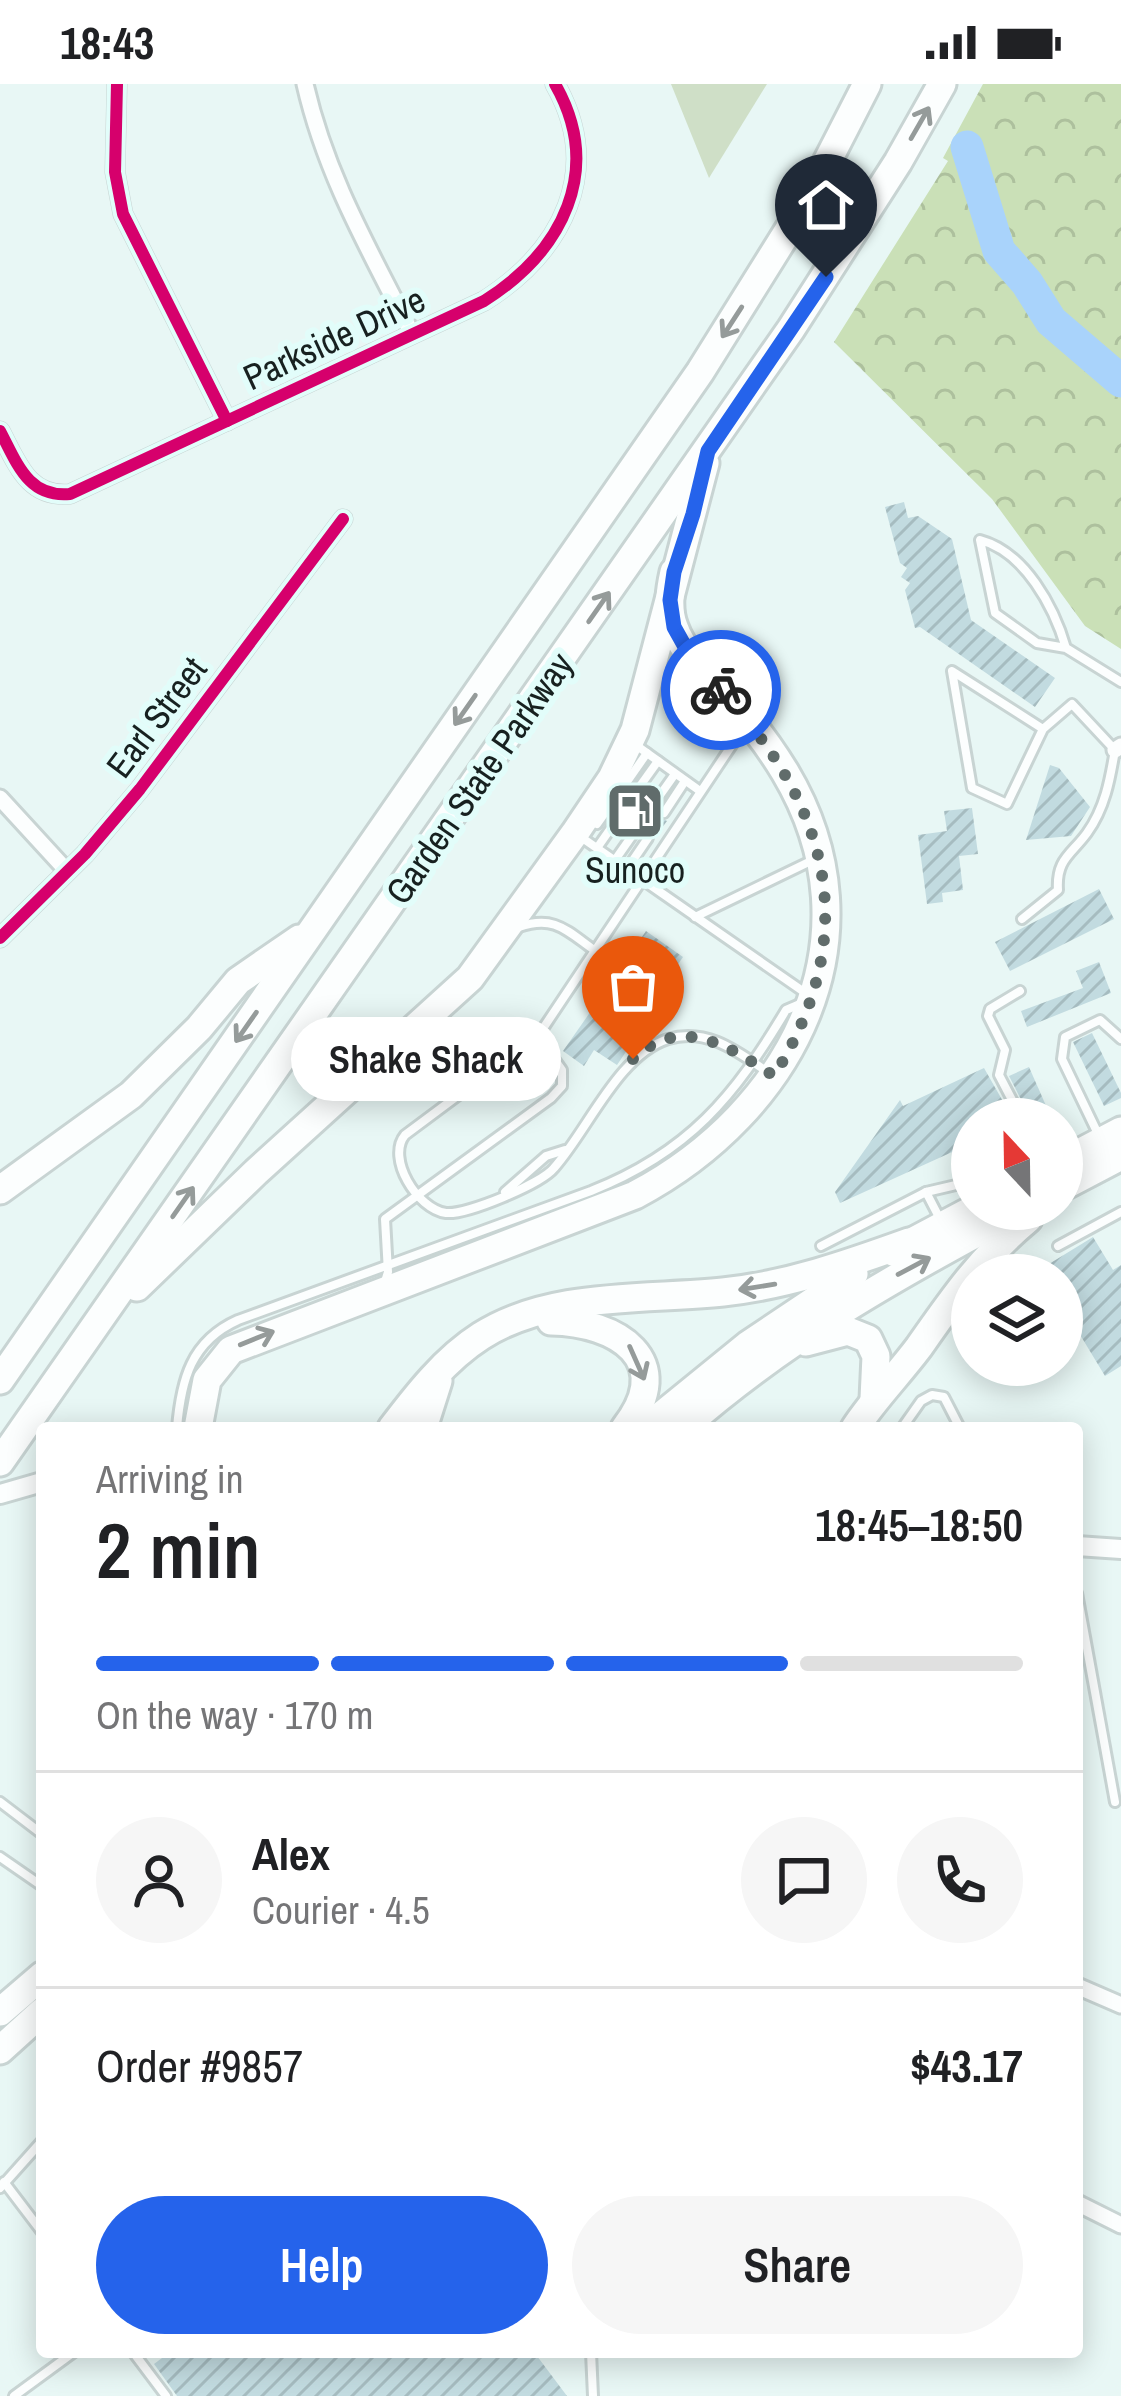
<!DOCTYPE html>
<html lang="en">
<head>
<meta charset="utf-8">
<style>
  :root { --surface:#fff; --page:#f6f6f6; --text:#202124; --muted:#757577; --line:#e0e0e0; --accent:#2563eb }
  body { margin:0; font-family:"Archivo Narrow",sans-serif; background:var(--page); color:var(--text); height:100vh; display:flex; flex-direction:column; font-size:45px; white-space:nowrap }
  * { box-sizing:border-box; margin:0 }
  p { font-size:39px; color:var(--muted) }
  .icon { flex:none; width:66px; height:66px; fill:none; stroke:currentColor; stroke-width:2; stroke-linecap:round; stroke-linejoin:round }
  .map { position:relative; flex:1; overflow:hidden }
  .panel { position:absolute; left:36px; top:1338px; width:1047px; height:936px; display:flex; flex-direction:column; background:var(--surface); border-radius:12px; box-shadow:0 6px 30px #0003 }
  .panel>* { flex:none }
  .needle { width:78px; rotate:338deg }
  .fabs { position:absolute; left:951px; top:1014px; display:grid; gap:24px }
  .fabs a { display:grid; place-items:center; width:132px; height:132px; border-radius:50%; background:var(--surface); box-shadow:0 6px 30px #0003; font-size:60px }
  .pin { position:absolute; display:grid; place-items:center; width:102px; height:102px; color:#fff; margin:-123px -51px; border-radius:50% 50% 50% 0; rotate:-45deg; box-shadow:0 0 12px #0007 }
  .pin .icon { rotate:45deg }
  .courier { position:absolute; display:grid; place-items:center; width:120px; height:120px; margin:-60px; border:9px solid #2563eb; border-radius:50%; background:#fff; color:#222; box-shadow:0 3px 15px #0007 }
  .bubble { position:absolute; height:84px; border-radius:42px; background:var(--surface); box-shadow:0 6px 30px #0003; font-size:39px; font-weight:600; line-height:84px; text-align:center }
  .overview em { font-style:normal; font-weight:600 }
  .overview div { display:flex; flex-direction:column-reverse }
  .overview { display:flex; align-items:center; justify-content:space-between; height:204px; padding:0 60px }
  h1 { font-size:78px; font-weight:600; line-height:90px }
  .bar { display:grid; grid-template-columns:repeat(4,1fr); gap:18px 12px; align-content:center; height:144px; padding:0 60px }
  .bar i { height:15px; border-radius:9px; background:var(--line) }
  .bar .current { background:var(--accent) }
  .bar p { grid-column:span 4 }
  .line { display:flex; align-items:center; gap:30px; padding:0 60px; border-top:3px solid var(--line) }
  .line div { flex:1 }
  .round { display:grid; place-items:center; flex:none; width:126px; height:126px; border-radius:63px; background:var(--page) }
  .action { display:flex; gap:24px; margin-top:auto; padding:24px 60px }
  .action a { flex:1; height:138px; border-radius:72px; background:var(--accent); color:#fff; font-size:48px; font-weight:600; line-height:138px; text-align:center }
  .action a+a { background:var(--page); color:var(--text) }
  .status { display:flex; justify-content:space-between; align-items:center; height:84px; padding:0 60px; background:var(--surface); direction:ltr }
  .status svg { height:33px; fill:currentColor }
  .map>svg:first-child { display:block }
  .forest { fill:url(#forest-crowns) }
  .park { fill:#cfdfc7 }
  .lines { fill:none; stroke-linecap:round; stroke-linejoin:round }
  .river { stroke:#a9d3fb; stroke-width:33 }
  .building { fill:url(#building-hatch) }
  .service-casing { stroke:#c8d4d3; stroke-width:14 }
  .minor-casing { stroke:#c8d4d3; stroke-width:21 }
  .tertiary-casing { stroke:#c8d4d3; stroke-width:24 }
  .trunk-casing { stroke:#c8d4d3; stroke-width:33 }
  .motorway-casing { stroke:#c8d4d3; stroke-width:33 }
  .service { stroke:#fcfefe; stroke-width:8 }
  .minor { stroke:#fcfefe; stroke-width:15 }
  .tertiary { stroke:#fcfefe; stroke-width:18 }
  .trunk { stroke:#fcfefe; stroke-width:27 }
  .motorway { stroke:#fcfefe; stroke-width:27 }
  .cycleway-casing { stroke:#e2fdfa; stroke-width:20 }
  .cycleway { stroke:#d6006c; stroke-width:12 }
  .oneway { stroke:#959b9a }
  .done { stroke:#606c6b; stroke-width:12; stroke-dasharray:0 21.6 }
  .route { stroke:#2563eb; stroke-width:15 }
  .labels { text-anchor:middle; stroke-width:12; stroke-linejoin:round; paint-order:stroke }
  .street-label { font-size:36px; fill:#172120; stroke:#e2fdfa }
  .poi-label { font-size:36px; fill:#172120; stroke:#e2fdfa }
</style>
</head>
<body>
<div class="status"><b>18:43</b><svg viewBox="0 0 49 12"><path d="M0 12V9h3v3zM5 12V6h3v6zM10 12V3h3v9zM15 12V0h3v12zM26 1h20v11H26zM47 4h2v5h-2z"/></svg></div>
<div class="map">
<svg width="1121" height="2312" viewBox="0 0 1121 2312">
  <defs>
    <pattern id="forest-crowns" width="20" height="18" patternUnits="userSpaceOnUse" patternTransform="scale(3)"><rect width="20" height="18" fill="#cae0b7"/><path d="M2 6a3 3 0 1 1 6 0M12 15a3 3 0 1 1 6 0" fill="none" stroke="#adc09d"/></pattern>
    <pattern id="building-hatch" width="6" height="6" patternUnits="userSpaceOnUse" patternTransform="scale(3)"><rect width="6" height="6" fill="#c2dbe0"/><path d="M-1 1l2-2M0 6l6-6M5 7l2-2" fill="none" stroke="#a6bcc0"/></pattern>
  </defs>
  <rect width="100%" height="100%" fill="#e8f7f5"/>
  <polygon class="forest" points="983,0 1121,0 1121,565 1085,542 992,415 834,258 948,77 943,74"/>
  <polygon class="park" points="671,0 767,0 709,94"/>
  <g class="lines">
    <polyline class="river" points="967,63 999,167 1027,199 1051,237 1121,297"/>
  </g>
  <g class="building">
    <polygon points="904,418 908,434 918,432 952,455 971,536 1055,594 1035,623 920,543 915,544 905,506 910,499 901,493 907,484 900,479 885,423"/>
    <polygon points="1050,681 1059,684 1090,723 1071,752 1026,756"/>
    <polygon points="623,710 633,717 642,714 647,727 667,737 656,752 652,747 644,747 640,739 629,741 624,728 615,726"/>
    <polygon points="972,724 978,770 959,772 963,806 942,809 943,818 927,820 918,751 947,747 944,727"/>
    <polygon points="1099,805 1114,835 1010,887 995,858"/>
    <polygon points="646,847 683,873 672,889 684,897 670,916 678,922 658,951 654,952 642,944 617,981 594,966 584,982 563,967 612,897 607,894 615,882 620,885"/>
    <polygon points="1099,878 1111,909 1027,943 1021,927 1083,904 1076,887"/>
    <polygon points="1092,949 1121,1009 1121,1014 1104,1022 1073,958"/>
    <polygon points="1029,983 1047,1024 1029,1031 1009,992"/>
    <polygon points="984,984 1013,1035 972,1035 972,1059 840,1119 835,1108 900,1016 903,1022"/>
    <polygon points="1093,1153 1113,1186 1121,1181 1121,1282 1105,1292 1062,1221 1062,1191 1031,1191"/>
    <polygon points="170,2268 534,2268 567,2312 177,2312 154,2280"/>
  </g>
  <g class="lines">
    <defs>
      <g id="service">
        <path d="M1066,564C1054,523 1025,468 980,456L995,529L1037,559L1066,564L1121,598"/>
        <path d="M744,643L538,952L405,1051C386,1074 417,1125 446,1129C467,1131 541,1100 554,1084C588,1046 618,971 668,955C707,943 738,968 769,989"/>
        <polyline points="633,659 700,707"/>
        <polyline points="624,702 647,669"/>
        <polyline points="635,709 658,677"/>
        <polyline points="653,721 675,690"/>
        <polyline points="664,729 685,697"/>
        <polyline points="597,740 607,726"/>
        <polyline points="578,751 807,910"/>
        <polyline points="597,764 618,734"/>
        <polyline points="615,776 636,746"/>
        <polyline points="627,785 648,754"/>
        <polyline points="695,833 813,776"/>
        <path d="M1022,835L1058,806C1056,775 1071,771 1087,749C1105,724 1110,696 1115,666L1072,620L1043,645L1007,720L972,704L952,587L1043,645"/>
        <path d="M519,843C554,831 566,846 594,866"/>
        <polyline points="1020,907 990,925 988,932 1005,966 999,991 1022,1035"/>
        <polyline points="1098,1050 1062,975 1065,953 1100,936 1121,955"/>
        <polyline points="505,1108 546,1072 565,1066"/>
        <polyline points="926,1108 956,1101 972,1086"/>
        <polyline points="821,1162 926,1108 940,1135"/>
        <polyline points="1058,1162 1121,1128"/>
        <polyline points="384,1201 388,1188 385,1135 551,1014 562,1002 562,986 538,952"/>
        <path d="M177,1344C181,1296 191,1257 238,1236L591,1107C689,1068 734,1013 786,926L800,920"/>
        <polyline points="902,1344 921,1317 932,1311 944,1313 960,1344"/>
        <polyline points="1077,1509 1115,1718"/>
        <polyline points="0,1718 42,1750"/>
        <polyline points="0,1773 42,1802"/>
        <polyline points="4,2098 42,2148"/>
        <polyline points="0,2104 42,2057"/>
        <polyline points="133,2268 166,2312"/>
        <polyline points="591,2268 593,2312"/>
        <polyline points="14,2312 74,2268"/>
      </g>
      <g id="minor">
        <polyline points="117,0 115,88 123,130 227,337"/>
        <path d="M305,0C326,92 370,167 412,250"/>
        <path d="M0,347C17,379 28,414 70,410L484,217C563,167 604,86 555,0"/>
        <polyline points="1115,666 1121,662"/>
        <polyline points="0,714 67,787"/>
        <polyline points="0,854 85,770 140,705 343,435"/>
        <polyline points="1077,1902 1121,1921"/>
        <polyline points="1077,2119 1121,2141"/>
      </g>
      <g id="tertiary">
        <polyline points="0,1410 42,1398"/>
        <polyline points="1077,1462 1121,1465"/>
      </g>
      <g id="trunk">
        <polyline points="1062,1078 1121,1047"/>
        <polyline points="1062,1103 1121,1072"/>
        <polyline points="893,1168 974,1125"/>
        <path d="M551,1237C617,1238 678,1276 625,1344"/>
        <polyline points="806,1258 848,1247 868,1255 876,1272 874,1315"/>
        <path d="M392,1344C417,1311 445,1275 481,1252C550,1208 644,1216 723,1208C788,1201 848,1180 909,1158"/>
        <polyline points="423,1344 438,1297"/>
        <polyline points="646,1344 748,1261 854,1190"/>
        <path d="M683,1344C786,1253 901,1189 1021,1125"/>
        <path d="M855,1344C874,1315 898,1291 919,1263C954,1213 980,1175 1028,1135"/>
        <polyline points="0,1928 42,1892"/>
        <polyline points="0,1966 42,1928"/>
      </g>
      <g id="motorway">
        <polyline points="0,1106 131,1011 199,944 238,897 299,855"/>
        <polyline points="137,1203 256,1088 470,894 575,749 612,694 635,646 705,379"/>
        <polyline points="0,1296 700,288 808,115 867,0"/>
        <path d="M198,1344L207,1296L231,1266L635,1111C792,1028 884,854 785,688C771,665 754,642 736,622C715,597 685,574 674,543C667,525 670,506 674,488"/>
        <polyline points="0,1378 791,245 898,78 942,0"/>
      </g>
    </defs>
    <use href="#service" class="service-casing"/>
    <use href="#minor" class="minor-casing"/>
    <use href="#tertiary" class="tertiary-casing"/>
    <use href="#trunk" class="trunk-casing"/>
    <use href="#motorway" class="motorway-casing"/>
    <use href="#service" class="service"/>
    <use href="#minor" class="minor"/>
    <use href="#tertiary" class="tertiary"/>
    <use href="#trunk" class="trunk"/>
    <use href="#motorway" class="motorway"/>
    <defs>
      <g id="cycleway">
        <polyline points="117,0 115,88 123,130 227,337"/>
        <path d="M0,347C17,379 28,414 70,410L484,217C563,167 604,86 555,0"/>
        <polyline points="0,854 85,770 140,705 343,435"/>
      </g>
    </defs>
    <use href="#cycleway" class="cycleway-casing"/>
    <use href="#cycleway" class="cycleway"/>
  </g>
  <defs><path id="oneway-shaft" d="M-6 0H5M1.5-3L5.5 0L1.5 3" fill="none" stroke-width="1.6" stroke-linecap="round" stroke-linejoin="round" transform="scale(3)"/></defs>
  <g class="oneway">
    <use href="#oneway-shaft" transform="translate(920 39) rotate(-60)"/>
    <use href="#oneway-shaft" transform="translate(732 238) rotate(123)"/>
    <use href="#oneway-shaft" transform="translate(599 523) rotate(-55)"/>
    <use href="#oneway-shaft" transform="translate(465 626) rotate(125)"/>
    <use href="#oneway-shaft" transform="translate(246 943) rotate(125)"/>
    <use href="#oneway-shaft" transform="translate(183 1118) rotate(-55)"/>
    <use href="#oneway-shaft" transform="translate(914 1182) rotate(-28)"/>
    <use href="#oneway-shaft" transform="translate(757 1203) rotate(171)"/>
    <use href="#oneway-shaft" transform="translate(257 1254) rotate(-22)"/>
    <use href="#oneway-shaft" transform="translate(637 1279) rotate(66)"/>
  </g>
  <g class="lines">
    <path class="done" d="M633,975C680,930 729,962 774,992C863,849 830,724 721,606"/>
    <polyline class="route" points="721,606 688,568 674,543 670,516 674,488 693,430 708,367 826,193"/>
  </g>
  <defs>
    <symbol id="fuel-square" viewBox="-11 -11 22 22"><rect x="-9" y="-9" width="18" height="18" rx="4" fill="#606c6b" stroke="#e2fdfa"/><path d="M-5.5-6h7V0h2V4h1.3V-2.5L3-4.5l.8-.8L6-3V5H2.5V1h-1V6h-7ZM-4.2-4.7v3.2H.2V-4.7Z" fill="#fff"/></symbol>
  </defs>
  <g fill-rule="evenodd">
    <use href="#fuel-square" x="602" y="694" width="66" height="66"/>
  </g>
  <g class="labels">
    <g class="street-label">
      <text transform="translate(334 254) rotate(-25)" y="13">Parkside Drive</text>
      <text transform="translate(156 633) rotate(-53)" y="13">Earl Street</text>
      <text transform="translate(479 694) rotate(-55)" y="13">Garden State Parkway</text>
    </g>
    <g class="poi-label">
      <text x="635" y="799">Sunoco</text>
    </g>
  </g>
</svg>
<div class="fabs">
<a><svg class="needle" viewBox="-14 -14 28 28"><path d="M0-13l5 13h-10z" fill="#e53935"/><path d="M0 13l5-13h-10z" fill="#757577"/></svg></a>
<a><svg class="icon" aria-label="layers" viewBox="0 0 24 24"><path d="M12 4l9 5-9 5-9-5zM3 14l9 5 9-5"/></svg></a>
</div>
<div class="pin" style="left:633px;top:975px;background:#ea580c"><svg class="icon" aria-label="bag" viewBox="0 0 24 24"><path d="M5 8h14l-1 12H6zM9 8a3 3 0 0 1 6 0"/></svg></div>
<div class="pin" style="left:826px;top:193px;background:#1f2937"><svg class="icon" aria-label="home" viewBox="0 0 24 24"><path d="M3 11l9-7 9 7M6 9v11h12V9"/></svg></div>
<div class="courier" style="left:721px;top:606px"><svg class="icon" aria-label="bike" viewBox="0 0 24 24"><circle cx="6" cy="16" r="4"/><circle cx="18" cy="16" r="4"/><path d="M6 16l4-8h5l3 8M10 8l3 8H6M13 5h3"/></svg></div>
<div class="bubble" style="left:291px;top:933px;width:270px">Shake Shack</div>
<section class="panel">
<div class="overview"><div><h1>2 min</h1><p>Arriving in</p></div><em>18:45–18:50</em></div>
<div class="bar"><i class="current"></i><i class="current"></i><i class="current"></i><i></i><p>On the way · 170 m</p></div>
<div class="line" style="height:216px"><a class="round"><svg class="icon" aria-label="person" viewBox="0 0 24 24"><circle cx="12" cy="8" r="4"/><path d="M4 21q1-7 8-7t8 7"/></svg></a><div><b>Alex</b><p>Courier · 4.5</p></div><a class="round"><svg class="icon" aria-label="chat" viewBox="0 0 24 24"><path d="M4 5h16v11H9l-5 4z"/></svg></a><a class="round"><svg class="icon" aria-label="phone" viewBox="0 0 24 24"><path d="M5 4h4l2 5-3 2q2 4 5 5l2-3 5 2v4C11 20 4 13 5 4z"/></svg></a></div>
<div class="line" style="height:156px"><div>Order #9857</div><b>$43.17</b></div>
<div class="action"><a>Help</a><a>Share</a></div>
</section>
</div>
</body>
</html>
